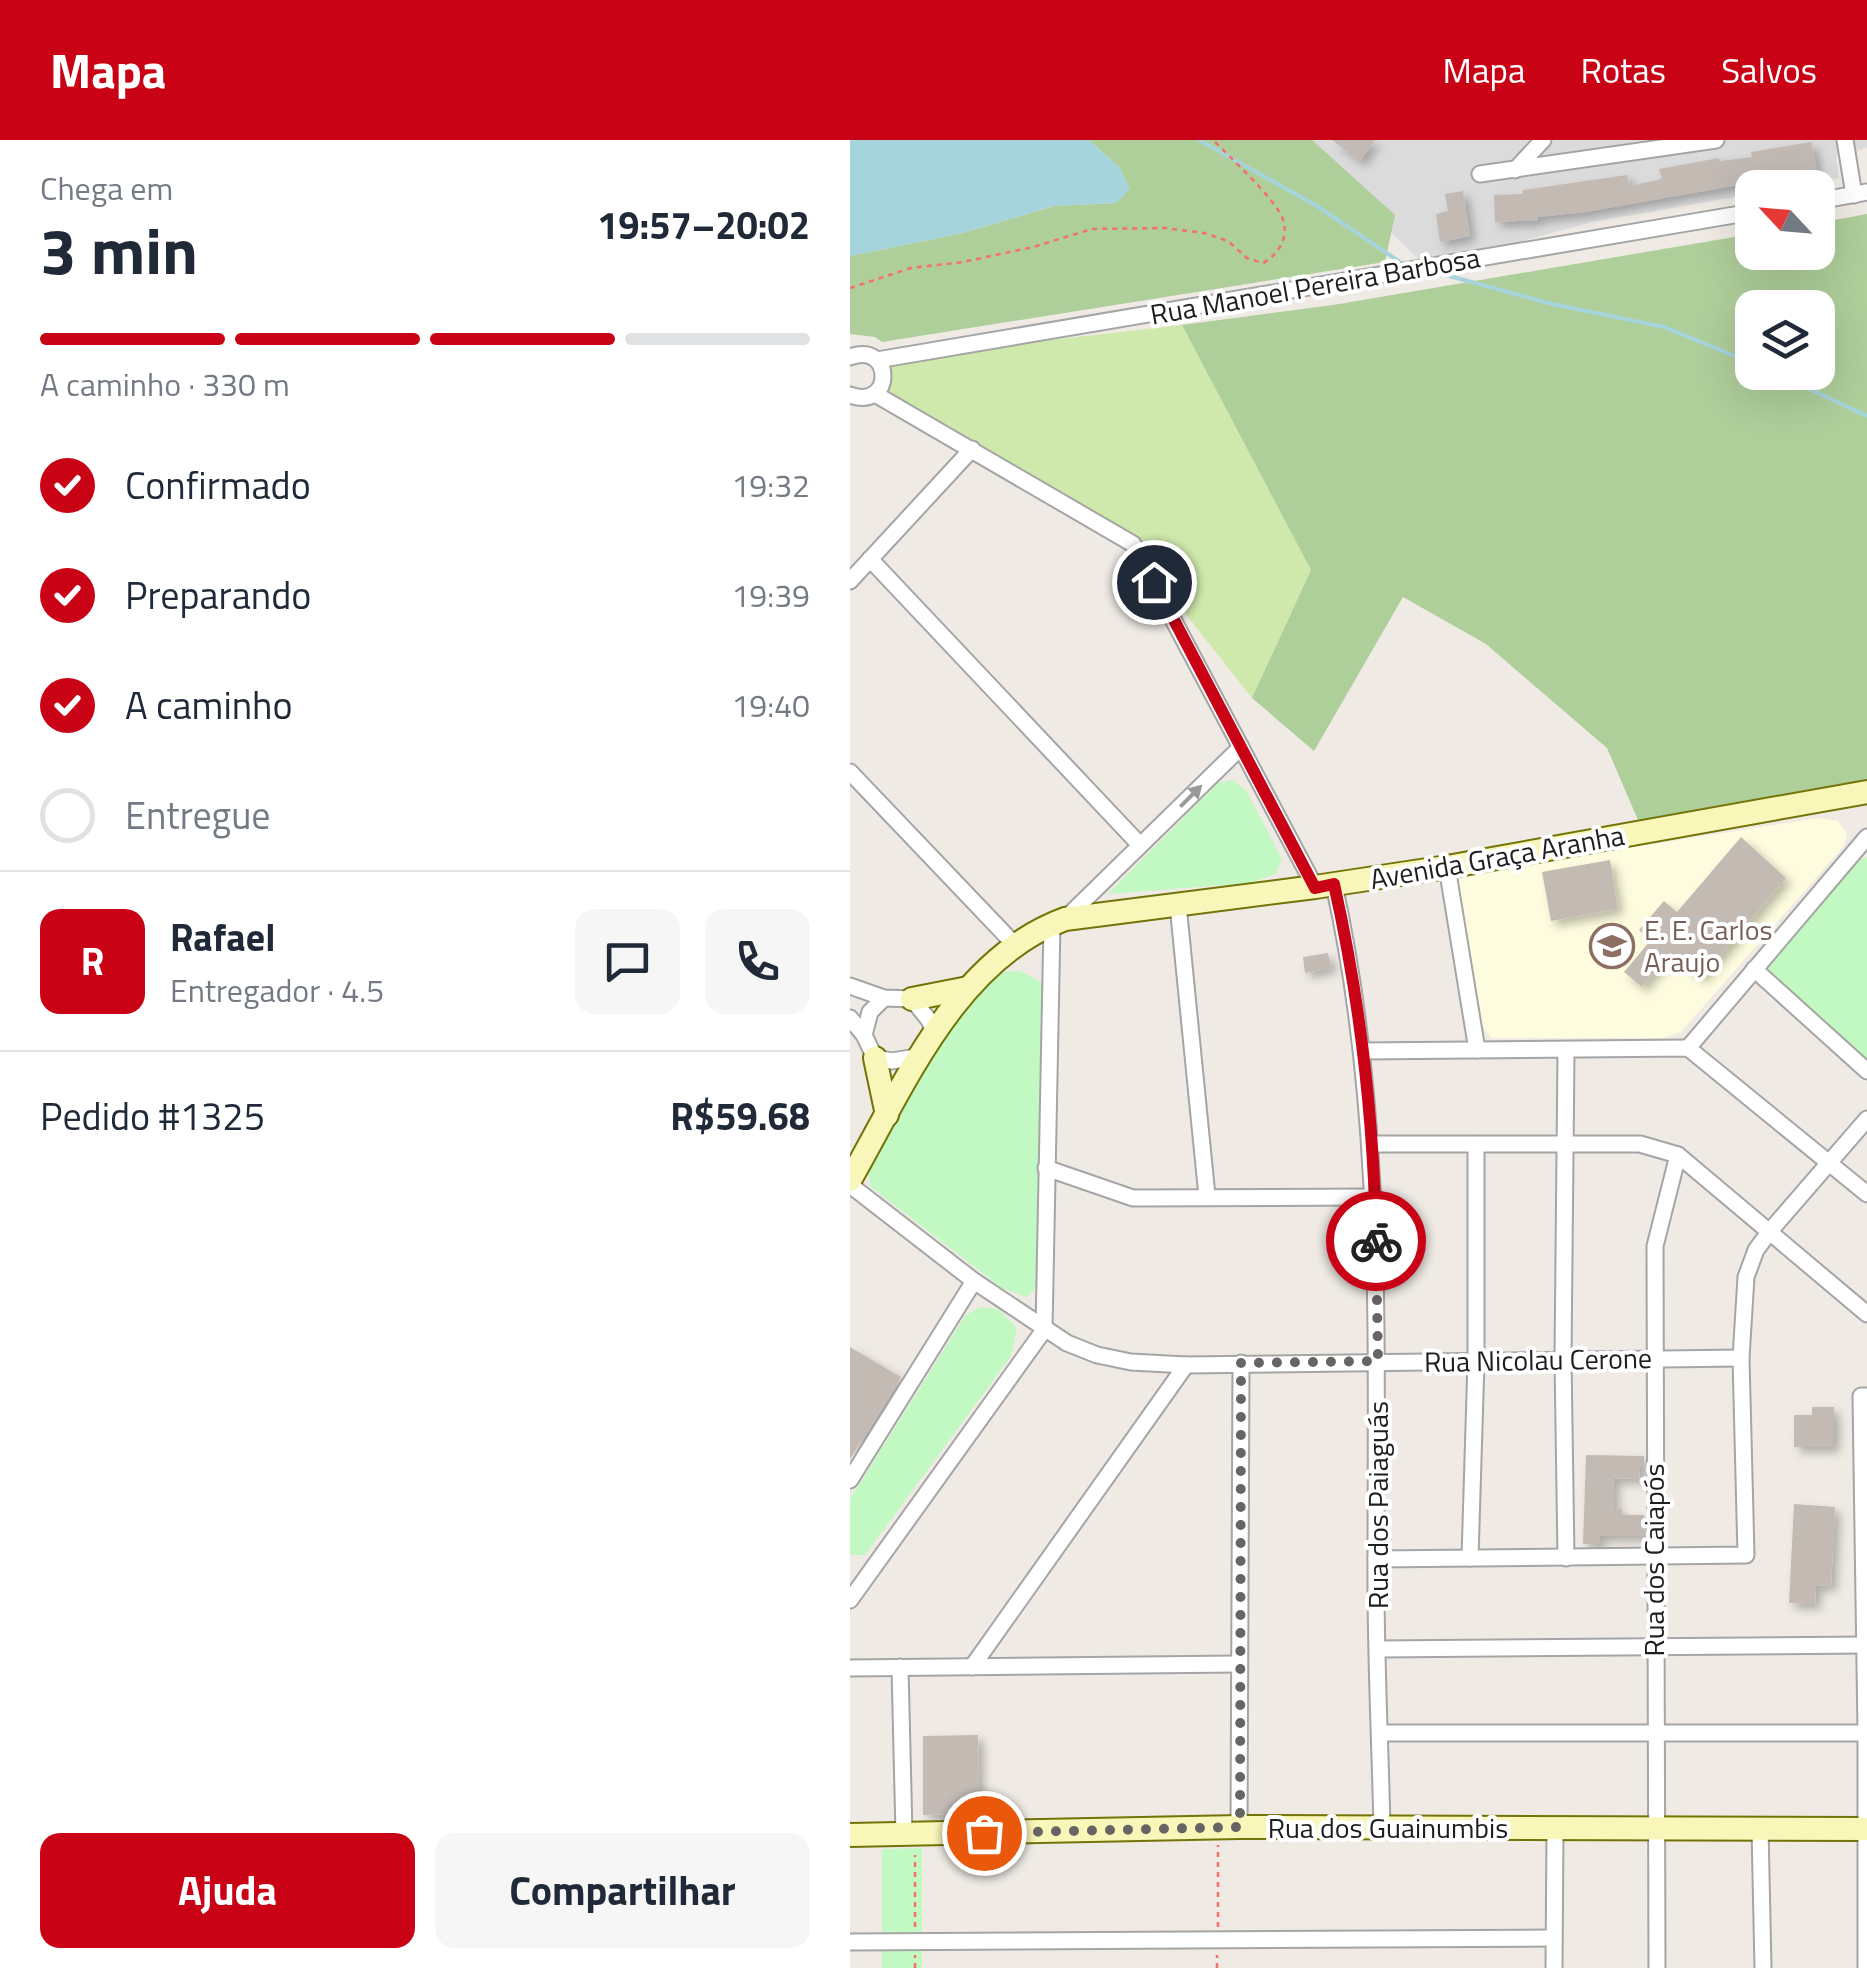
<!DOCTYPE html>
<html lang="pt">
<head>
<meta charset="utf-8">
<style>
  :root { --surface:#fff; --page:#f6f6f7; --text:#1f2937; --muted:#747a83; --line:#e0e1e3; --accent:#c90315 }
  body { margin:0; font-family:"Titillium Web",sans-serif; background:var(--page); color:var(--text); height:100vh; display:flex; flex-direction:column; font-size:38px; white-space:nowrap }
  * { box-sizing:border-box; margin:0 }
  p { font-size:32px; color:var(--muted) }
  .icon { flex:none; width:55px; height:55px; fill:none; stroke:currentColor; stroke-width:2; stroke-linecap:round; stroke-linejoin:round }
  .map { position:relative; flex:1; overflow:hidden }
  .panel { display:flex; flex-direction:column; background:var(--surface); width:850px }
  .panel>* { flex:none }
  .needle { width:65px; rotate:296deg }
  .controls { position:absolute; left:885px; top:30px; display:grid; gap:20px }
  .controls a { display:grid; place-items:center; width:100px; height:100px; border-radius:20px; background:var(--surface); box-shadow:0 10px 40px #0002; font-size:50px }
  .pin { position:absolute; display:grid; place-items:center; width:85px; height:85px; color:#fff; margin:-42px; border:5px solid #fff; border-radius:50%; box-shadow:0 2px 10px #0007 }
  .courier { position:absolute; display:grid; place-items:center; width:100px; height:100px; margin:-50px; border:8px solid #c90315; border-radius:50%; background:#fff; color:#222; box-shadow:0 2px 12px #0007 }
  .head em { font-style:normal; font-weight:700 }
  .head div { display:flex; flex-direction:column-reverse }
  .head { display:flex; align-items:center; justify-content:space-between; height:170px; padding:0 40px }
  h1 { font-size:65px; font-weight:700; line-height:75px }
  .bar { display:grid; grid-template-columns:repeat(4,1fr); gap:15px 10px; align-content:center; height:120px; padding:0 40px }
  .bar i { height:12px; border-radius:8px; background:var(--line) }
  .bar .on { background:var(--accent) }
  .bar p { grid-column:span 4 }
  .line { display:flex; align-items:center; gap:25px; padding:0 40px; border-top:2px solid var(--line) }
  .line div { flex:1 }
  .round { display:grid; place-items:center; flex:none; width:105px; height:105px; border-radius:20px; background:var(--page) }
  ol { padding:0 40px; list-style:none }
  li { display:flex; align-items:center; gap:30px; height:110px }
  li p { margin-inline-start:auto }
  li .icon { padding:10px; border-radius:50%; background:var(--accent); color:#fff; stroke-width:4 }
  li:last-child { color:var(--muted) }
  li i { width:55px; height:55px; border:5px solid var(--line); border-radius:50% }
  .action { display:flex; gap:20px; margin-top:auto; padding:20px 40px }
  .action a { flex:1; height:115px; border-radius:20px; background:var(--accent); color:#fff; font-size:40px; font-weight:700; line-height:115px; text-align:center }
  .action a+a { background:var(--page); color:var(--text) }
  header { display:flex; align-items:center; gap:60px; box-sizing:border-box; height:140px; padding:0 50px; background:var(--accent); color:#fff }
  header strong { font-size:48px }
  nav { display:flex; gap:55px; margin-inline-start:auto; font-size:35px }
  main { display:flex; flex:1; min-height:0 }
  .map>svg:first-child { display:block }
  .residential { fill:#dcdbdb }
  .education { fill:#fefcde }
  .grass { fill:#cfe8ab }
  .forest { fill:#aece9a; fill-rule:evenodd }
  .park { fill:#c2f8c2 }
  .water { fill:#a5d4dc }
  .lines { fill:none; stroke-linecap:round; stroke-linejoin:round }
  .stream { stroke:#a5d4dc; stroke-width:4 }
  .building { fill:#c3bab4; filter:url(#shadow) }
  .street-casing { stroke:#a5a5a5; stroke-width:19 }
  .secondary-casing { stroke:#727407; stroke-width:26 }
  .path { stroke:#f76f6d; stroke-width:2.5; stroke-dasharray:5 5; stroke-linecap:butt }
  .street { stroke:#fff; stroke-width:15 }
  .secondary { stroke:#f8f6b9; stroke-width:22 }
  .oneway { fill:#9a9a9a }
  .done { stroke:#676563; stroke-width:10; stroke-dasharray:0 18 }
  .route { stroke:#c90315; stroke-width:12 }
  .labels { text-anchor:middle; stroke-width:8; stroke-linejoin:round; paint-order:stroke }
  .street-label { font-size:28px; fill:#1e1e1e; stroke:#fff }
  .education-label { font-size:28px; fill:#785e54; stroke:#fff; text-anchor:start }
</style>
</head>
<body>
<header>
<strong>Mapa</strong>
<nav><a>Mapa</a><a>Rotas</a><a>Salvos</a></nav>
</header>
<main>
<section class="panel">
<div class="head"><div><h1>3 min</h1><p>Chega em</p></div><em>19:57–20:02</em></div>
<div class="bar"><i class="on"></i><i class="on"></i><i class="on"></i><i></i><p>A caminho · 330 m</p></div>
<ol>
<li><svg class="icon" aria-label="check" viewBox="0 0 24 24"><path d="M5 12l5 5 9-10"/></svg>Confirmado<p>19:32</p></li>
<li><svg class="icon" aria-label="check" viewBox="0 0 24 24"><path d="M5 12l5 5 9-10"/></svg>Preparando<p>19:39</p></li>
<li><svg class="icon" aria-label="check" viewBox="0 0 24 24"><path d="M5 12l5 5 9-10"/></svg>A caminho<p>19:40</p></li>
<li><i></i>Entregue</li>
</ol>
<div class="line" style="height:180px"><b class="round" style="background:var(--accent);color:#fff">R</b><div><b>Rafael</b><p>Entregador · 4.5</p></div><a class="round"><svg class="icon" aria-label="chat" viewBox="0 0 24 24"><path d="M4 5h16v11H9l-5 4z"/></svg></a><a class="round"><svg class="icon" aria-label="phone" viewBox="0 0 24 24"><path d="M5 4h4l2 5-3 2q2 4 5 5l2-3 5 2v4C11 20 4 13 5 4z"/></svg></a></div>
<div class="line" style="height:130px"><div>Pedido #1325</div><b>R$59.68</b></div>
<div class="action"><a>Ajuda</a><a>Compartilhar</a></div>
</section>
<div class="map">
<svg width="1017" height="1828" viewBox="0 0 1017 1828">
  <defs>
    <filter id="shadow"><feDropShadow dx="5.5" dy="5.5" stdDeviation="5" flood-color="#0004"/></filter>
  </defs>
  <rect width="100%" height="100%" fill="#efeae4"/>
  <polygon class="residential" points="444,0 1017,0 1017,8 986,16 989,38 937,47 902,48 902,54 742,82 577,127"/>
  <polygon class="education" points="968,678 988,681 997,694 993,707 831,892 814,898 642,898 631,886 609,752 609,740 619,733"/>
  <polygon class="grass" points="332,185 461,430 402,558 274,396 25,254 27,220"/>
  <g class="forest">
    <polygon points="239,0 462,0 545,75 535,122 32,202 25,197 0,194 0,116 113,93 204,66 266,63 270,28"/>
    <path d="M1017,74V639L788,680L757,608L636,504L553,457L464,611L402,558L461,430L332,185L483,165L902,94V112H968V83ZM902,168H968V232H902Z"/>
  </g>
  <g class="park">
    <polygon points="383,640 397,652 432,719 426,734 399,743 258,754 368,643"/>
    <polygon points="1017,718 1017,925 919,834 916,826 1010,719"/>
    <polygon points="170,831 193,843 189,1144 177,1157 152,1148 21,1047 18,1031 27,1010 113,866 152,832"/>
    <polygon points="130,1167 148,1169 167,1188 161,1216 15,1415 0,1415 0,1359 115,1176"/>
    <polygon points="72,1708 72,1828 32,1828 32,1709"/>
  </g>
  <polygon class="water" points="0,0 239,0 270,28 280,49 266,63 204,66 113,93 0,116"/>
  <g class="lines">
    <g class="stream">
      <polyline points="349,0 467,66 550,122"/>
      <polyline points="592,134 702,164 814,187 902,223"/>
      <polyline points="923,232 1017,276"/>
    </g>
  </g>
  <g class="building">
    <polygon points="482,0 525,0 510,21"/>
    <polygon points="961,2 967,31 735,72 688,77 688,80 645,82 644,55 673,54 673,50 777,35 779,46 812,39 809,29 869,18 870,21 902,17 901,12"/>
    <polygon points="613,51 620,96 590,102 586,74 598,71 595,54"/>
    <polygon points="891,697 936,738 851,838 821,813 792,847 774,832 801,800 789,790 814,761 827,772"/>
    <polygon points="760,720 768,769 701,781 692,732"/>
    <polygon points="478,813 481,828 455,833 453,817"/>
    <polygon points="0,1207 51,1237 0,1319"/>
    <polygon points="962,1267 984,1267 984,1307 944,1307 944,1275 962,1275"/>
    <polygon points="736,1315 794,1316 794,1327 790,1327 789,1339 764,1338 764,1369 772,1369 772,1375 794,1375 795,1396 750,1396 750,1404 733,1404"/>
    <polygon points="944,1364 985,1367 981,1446 966,1445 965,1464 939,1463"/>
    <polygon points="128,1595 129,1673 73,1675 73,1596"/>
  </g>
  <g class="lines">
    <defs>
      <g id="street">
        <polyline points="995,0 1004,55"/>
        <polyline points="665,30 693,0"/>
        <polyline points="630,34 866,0"/>
        <polyline points="968,61 1017,52"/>
        <path d="M0,217C44,201 44,271 0,255"/>
        <polyline points="27,220 902,72"/>
        <polyline points="25,254 283,404 465,747"/>
        <polyline points="20,419 290,705"/>
        <polyline points="0,441 122,309"/>
        <polyline points="0,632 166,806"/>
        <polyline points="597,727 627,910"/>
        <path d="M484,745C533,966 526,1190 526,1415C525,1506 530,1597 532,1688"/>
        <polyline points="328,765 357,1056"/>
        <polyline points="215,779 391,607"/>
        <polyline points="904,829 1017,931"/>
        <polyline points="0,846 34,858 62,859 79,880 85,895"/>
        <polyline points="0,878 14,895 25,918 42,921 72,916"/>
        <polyline points="14,895 20,872 34,858"/>
        <polyline points="838,908 1017,697"/>
        <polyline points="512,911 838,908 1017,1054"/>
        <polyline points="716,911 713,1218 716,1418"/>
        <polyline points="521,1004 790,1004 828,1015 1017,1174"/>
        <polyline points="196,1028 283,1058 525,1057"/>
        <polyline points="0,1045 124,1141 217,1203 247,1215 281,1222 336,1225 891,1218"/>
        <polyline points="0,1340 124,1141"/>
        <polyline points="620,1418 626,1221 626,1005"/>
        <polyline points="526,1419 896,1415 891,1218 896,1137 906,1110 920,1091 1017,979"/>
        <polyline points="0,1460 194,1190 202,784"/>
        <polyline points="528,1509 1017,1505"/>
        <polyline points="50,1527 54,1694"/>
        <polyline points="122,1527 336,1225"/>
        <polyline points="0,1528 388,1524"/>
        <polyline points="530,1593 1017,1593"/>
        <polyline points="389,1687 391,1223"/>
        <polyline points="910,1688 913,1828"/>
        <polyline points="0,1802 703,1798"/>
        <polyline points="704,1828 705,1689"/>
        <polyline points="807,1828 805,1106 828,1015"/>
        <polyline points="1016,1828 1016,1593 1011,1256 1017,1256"/>
      </g>
      <g id="secondary">
        <polyline points="62,859 118,848"/>
        <polyline points="25,918 37,975"/>
        <path d="M0,1040C54,946 106,819 215,779L465,747L597,727L1017,652"/>
        <polyline points="0,1695 389,1687 1017,1689"/>
      </g>
    </defs>
    <use href="#street" class="street-casing"/>
    <use href="#secondary" class="secondary-casing"/>
    <g class="path">
      <path d="M0,148L61,128L113,122L183,107L242,89L315,88L354,93L378,101L397,118L413,123C429,114 440,97 432,77C424,58 379,16 363,0"/>
      <polyline points="65,1787 65,1715"/>
      <polyline points="368,1787 368,1705"/>
      <polyline points="65,1828 65,1815"/>
      <polyline points="367,1828 367,1815"/>
    </g>
    <use href="#street" class="street"/>
    <use href="#secondary" class="secondary"/>
  </g>
  <defs><path id="oneway-solid" d="M-6-.8H1V-3.2L6.5 0L1 3.2V.8H-6Z" transform="scale(2.5)"/></defs>
  <use class="oneway" href="#oneway-solid" transform="translate(341 656) rotate(-45)"/>
  <g class="lines">
    <polyline class="done" points="134,1693 390,1687 391,1223 528,1221 526,1101"/>
    <path class="route" d="M304,442L465,748L484,744C510,860 524,982 526,1101"/>
  </g>
  <defs>
    <symbol id="school-ring" viewBox="-11 -11 22 22"><circle r="9.5" fill="#fff" stroke="#8d6e63" stroke-width="1.5"/><path d="M0-5L7-2L0 1L-7-2ZM-4 1L0 2.5L4 1V4Q0 6-4 4Z" fill="#8d6e63"/></symbol>
  </defs>
  <g fill-rule="evenodd">
    <use href="#school-ring" x="737" y="781" width="50" height="50"/>
  </g>
  <g class="labels">
    <g class="street-label">
      <text transform="translate(465 146) rotate(-10)" y="10">Rua Manoel Pereira Barbosa</text>
      <text transform="translate(647 717) rotate(-10)" y="10">Avenida Graça Aranha</text>
      <text transform="translate(688 1220) rotate(-1)" y="10">Rua Nicolau Cerone</text>
      <text transform="translate(528 1365) rotate(-90)" y="10">Rua dos Paiaguás</text>
      <text transform="translate(804 1420) rotate(-90)" y="10">Rua dos Caiapós</text>
      <text x="538" y="1698">Rua dos Guainumbis</text>
    </g>
    <g class="education-label">
      <text x="794" y="800">E. E. Carlos<tspan x="794" dy="32">Araujo</tspan></text>
    </g>
  </g>
</svg>
<div class="controls">
<a><svg class="needle" viewBox="-14 -14 28 28"><path d="M0-13l5 13h-10z" fill="#e53935"/><path d="M0 13l5-13h-10z" fill="#747a83"/></svg></a>
<a><svg class="icon" aria-label="layers" viewBox="0 0 24 24"><path d="M12 4l9 5-9 5-9-5zM3 14l9 5 9-5"/></svg></a>
</div>
<div class="pin" style="left:134px;top:1693px;background:#ea580c"><svg class="icon" aria-label="bag" viewBox="0 0 24 24"><path d="M5 8h14l-1 12H6zM9 8a3 3 0 0 1 6 0"/></svg></div>
<div class="pin" style="left:304px;top:442px;background:#1f2937"><svg class="icon" aria-label="home" viewBox="0 0 24 24"><path d="M3 11l9-7 9 7M6 9v11h12V9"/></svg></div>
<div class="courier" style="left:526px;top:1101px"><svg class="icon" aria-label="bike" viewBox="0 0 24 24"><circle cx="6" cy="16" r="4"/><circle cx="18" cy="16" r="4"/><path d="M6 16l4-8h5l3 8M10 8l3 8H6M13 5h3"/></svg></div>
</div>
</main>
</body>
</html>
